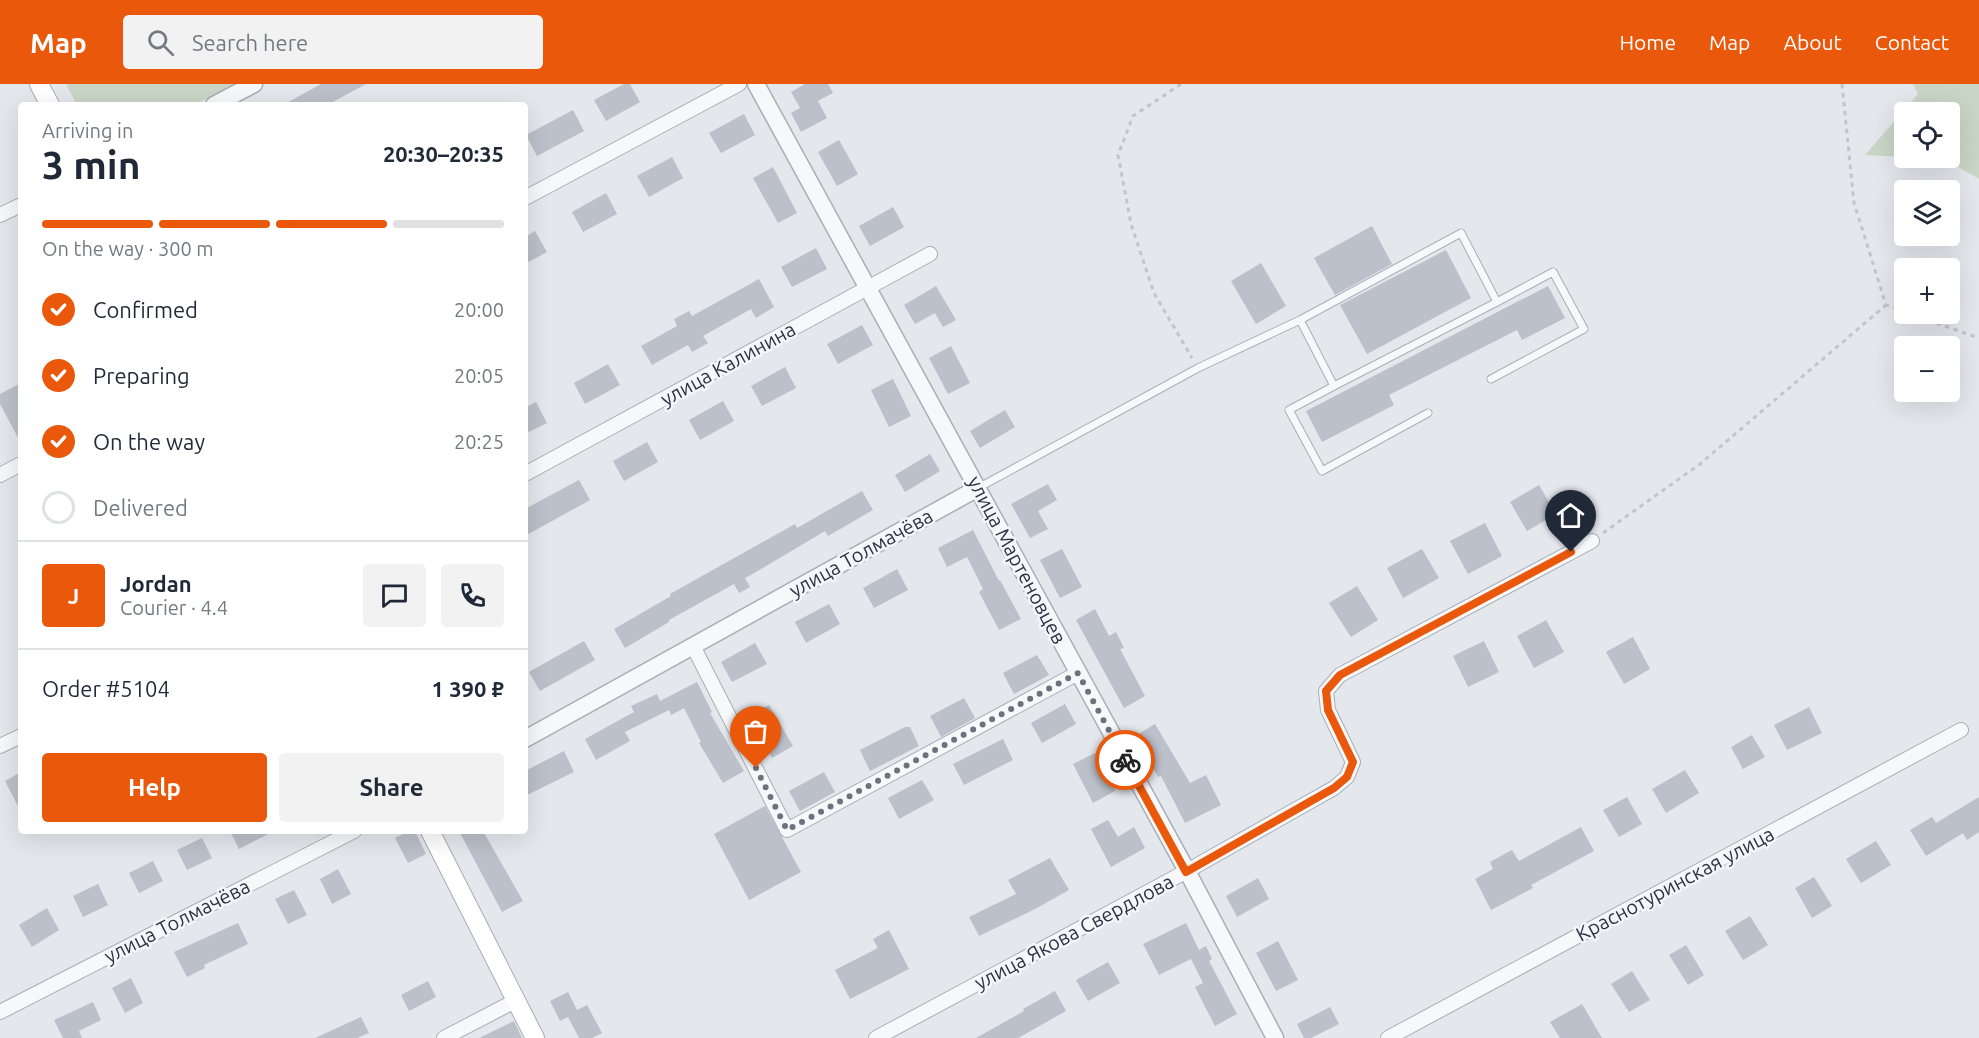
<!DOCTYPE html>
<html lang="en">
<head>
<meta charset="utf-8">
<style>
  :root { --surface:#fff; --page:#f2f2f3; --text:#1f2937; --muted:#747a83; --line:#e0e1e3; --accent:#ea580c }
  body { margin:0; font-family:Ubuntu,sans-serif; background:var(--page); color:var(--text); height:100vh; display:flex; flex-direction:column; font-size:22px; white-space:nowrap }
  * { box-sizing:border-box; margin:0 }
  p { font-size:20px; color:var(--muted) }
  .icon { flex:none; width:33px; height:33px; fill:none; stroke:currentColor; stroke-width:2; stroke-linecap:round; stroke-linejoin:round }
  .map { position:relative; flex:1; overflow:hidden }
  .details { position:absolute; left:18px; top:18px; width:510px; height:732px; display:flex; flex-direction:column; background:var(--surface); border-radius:6px; box-shadow:0 6px 24px #0002 }
  .details>* { flex:none }
  .buttons { position:absolute; left:1894px; top:18px; display:grid; gap:12px }
  .buttons a { display:grid; place-items:center; width:66px; height:66px; border-radius:6px; background:var(--surface); box-shadow:0 6px 24px #0002; font-size:30px }
  .pin { position:absolute; display:grid; place-items:center; width:51px; height:51px; color:#fff; margin:-62px -26px; border-radius:50% 50% 50% 0; rotate:-45deg; box-shadow:0 0 6px #0007 }
  .pin .icon { rotate:45deg }
  .courier { position:absolute; display:grid; place-items:center; width:60px; height:60px; margin:-30px; border:4px solid #ea580c; border-radius:50%; background:#fff; color:#222; box-shadow:0 2px 8px #0007 }
  .summary em { font-style:normal; font-weight:700 }
  .summary div { display:flex; flex-direction:column-reverse }
  .summary { display:flex; align-items:center; justify-content:space-between; height:102px; padding:0 24px }
  h1 { font-size:39px; font-weight:700; line-height:45px }
  .bar { display:grid; grid-template-columns:repeat(4,1fr); gap:9px 6px; align-content:center; height:72px; padding:0 24px }
  .bar i { height:8px; border-radius:4px; background:var(--line) }
  .bar .selected { background:var(--accent) }
  .bar p { grid-column:span 4 }
  .line { display:flex; align-items:center; gap:15px; padding:0 24px; border-top:2px solid var(--line) }
  .line div { flex:1 }
  .round { display:grid; place-items:center; flex:none; width:63px; height:63px; border-radius:6px; background:var(--page) }
  ol { padding:0 24px; list-style:none }
  li { display:flex; align-items:center; gap:18px; height:66px }
  li p { margin-inline-start:auto }
  li .icon { padding:6px; border-radius:50%; background:var(--accent); color:#fff; stroke-width:4 }
  li:last-child { color:var(--muted) }
  li i { width:33px; height:33px; border:3px solid var(--line); border-radius:50% }
  .action { display:flex; gap:12px; margin-top:auto; padding:12px 24px }
  .action a { flex:1; height:69px; border-radius:6px; background:var(--accent); color:#fff; font-size:24px; font-weight:700; line-height:69px; text-align:center }
  .action a+a { background:var(--page); color:var(--text) }
  header { display:flex; align-items:center; gap:36px; box-sizing:border-box; height:84px; padding:0 30px; background:var(--accent); color:#fff }
  header strong { font-size:28px }
  nav { display:flex; gap:33px; margin-inline-start:auto; font-size:21px }
  .search { width:420px; height:54px; background:var(--page); display:flex; align-items:center; gap:15px; box-sizing:border-box; padding:0 21px; border-radius:6px; color:var(--muted); font-size:22px }
  .map>svg:first-child { display:block }
  .green { fill:#c9d6c5 }
  .building { fill:#bbc0ca }
  .lines { fill:none; stroke-linecap:round; stroke-linejoin:round }
  .service-casing { stroke:#a9aeb7; stroke-width:9 }
  .minor-casing { stroke:#a9aeb7; stroke-width:16 }
  .tertiary-casing { stroke:#a9aeb7; stroke-width:19 }
  .secondary-casing { stroke:#a9aeb7; stroke-width:20 }
  .path { stroke:#c2c5cb; stroke-width:3; stroke-dasharray:4.5 4.5; stroke-linecap:butt }
  .service { stroke:#f7f8fa; stroke-width:7 }
  .minor { stroke:#f7f8fa; stroke-width:14 }
  .tertiary { stroke:#f7f8fa; stroke-width:16 }
  .secondary { stroke:#fff; stroke-width:18 }
  .done { stroke:#6c737f; stroke-width:6; stroke-dasharray:0 10.8 }
  .route { stroke:#ea580c; stroke-width:8 }
  .labels { text-anchor:middle; stroke-width:5; stroke-linejoin:round; paint-order:stroke }
  .street-label { font-size:20px; fill:#2b3445; stroke:#f4f6f9 }
</style>
</head>
<body>
<header>
<strong>Map</strong>
<div class="search"><svg class="icon" aria-label="search" viewBox="0 0 24 24"><circle cx="10" cy="10" r="6"/><path d="M15 15l6 6"/></svg>Search here</div>
<nav><a>Home</a><a>Map</a><a>About</a><a>Contact</a></nav>
</header>
<div class="map">
<svg width="1979" height="954" viewBox="0 0 1979 954">
  <rect width="100%" height="100%" fill="#e4e7ec"/>
  <g class="green">
    <polygon points="66,0 235,0 194,21 77,21"/>
    <polygon points="1913,0 1979,0 1979,95 1943,74 1928,74 1950,74 1950,28 1905,28 1905,73 1865,71 1918,10"/>
  </g>
  <g class="building">
    <polygon points="321,0 366,0 327,21 283,21"/>
    <polygon points="624,0 630,0 640,18 606,37 594,16"/>
    <polygon points="805,0 828,0 833,9 818,17 827,34 801,48 791,29 800,24 791,8"/>
    <polygon points="573,26 584,47 537,72 526,51"/>
    <polygon points="744,30 755,51 721,69 709,49"/>
    <polygon points="839,56 858,90 837,102 818,68"/>
    <polygon points="672,73 683,94 649,113 637,92"/>
    <polygon points="773,83 797,129 778,139 753,94"/>
    <polygon points="606,109 617,130 583,148 572,128"/>
    <polygon points="893,123 904,143 870,162 859,142"/>
    <polygon points="1372,142 1392,180 1335,211 1314,174"/>
    <polygon points="535,147 547,168 525,180 525,153"/>
    <polygon points="816,164 827,185 792,203 781,183"/>
    <polygon points="1446,166 1471,214 1367,270 1340,221"/>
    <polygon points="1261,179 1286,222 1256,240 1231,197"/>
    <polygon points="759,195 774,223 756,234 751,225 703,252 708,259 692,268 688,261 652,281 641,262 677,242 674,235 689,227 692,232"/>
    <polygon points="936,202 956,236 943,243 935,229 915,240 904,221"/>
    <polygon points="1548,202 1565,234 1522,256 1517,246 1389,311 1394,321 1322,358 1306,327"/>
    <polygon points="862,241 873,261 838,280 827,260"/>
    <polygon points="951,262 970,299 948,310 929,274"/>
    <polygon points="608,280 620,301 585,320 574,299"/>
    <polygon points="785,283 796,304 762,322 751,302"/>
    <polygon points="893,295 911,332 889,343 871,306"/>
    <polygon points="21,299 21,359 0,320 0,310"/>
    <polygon points="723,317 734,337 700,356 689,336"/>
    <polygon points="536,318 547,339 525,350 525,324"/>
    <polygon points="1005,326 1015,343 980,364 970,347"/>
    <polygon points="647,358 658,378 624,397 613,377"/>
    <polygon points="930,370 940,387 905,408 895,391"/>
    <polygon points="579,396 590,416 525,452 525,425"/>
    <polygon points="1048,400 1057,416 1038,427 1048,445 1030,454 1011,420"/>
    <polygon points="1539,401 1556,430 1527,447 1510,418"/>
    <polygon points="862,407 873,426 828,452 825,447 756,488 745,494 750,503 739,509 734,500 669,536 669,538 625,564 614,545 671,512 670,510 795,440 797,444"/>
    <polygon points="1485,439 1502,472 1468,490 1450,457"/>
    <polygon points="973,446 999,497 1000,496 1021,535 999,546 979,508 983,505 967,473 947,483 938,464"/>
    <polygon points="1062,465 1082,503 1060,514 1040,476"/>
    <polygon points="1422,465 1439,494 1403,514 1387,484"/>
    <polygon points="897,485 908,506 874,524 863,504"/>
    <polygon points="1357,502 1378,536 1351,553 1329,519"/>
    <polygon points="829,520 840,540 806,559 795,538"/>
    <polygon points="1095,525 1109,552 1116,548 1124,564 1120,565 1145,612 1124,624 1076,536"/>
    <polygon points="1546,536 1564,568 1534,584 1517,552"/>
    <polygon points="1633,553 1650,585 1624,600 1606,568"/>
    <polygon points="584,557 595,576 540,607 529,588"/>
    <polygon points="1484,557 1499,588 1468,603 1453,572"/>
    <polygon points="755,559 767,580 732,598 721,578"/>
    <polygon points="1037,571 1049,591 1014,610 1003,589"/>
    <polygon points="697,598 712,628 710,629 744,687 723,699 699,659 701,658 684,624 671,631 669,626 625,648 630,657 596,676 585,655 634,628 631,622 657,610 660,617"/>
    <polygon points="964,614 975,634 941,653 930,632"/>
    <polygon points="1065,620 1076,640 1042,659 1031,639"/>
    <polygon points="769,621 793,662 772,674 748,633"/>
    <polygon points="1809,623 1822,649 1787,666 1774,641"/>
    <polygon points="1155,640 1190,699 1206,691 1221,721 1185,739 1161,692 1158,693 1135,652"/>
    <polygon points="905,643 910,643 919,662 870,687 860,666"/>
    <polygon points="1752,651 1765,673 1743,685 1731,663"/>
    <polygon points="1003,655 1013,676 964,701 953,680"/>
    <polygon points="564,667 574,688 525,712 525,687"/>
    <polygon points="1095,669 1115,707 1093,719 1073,680"/>
    <polygon points="1685,686 1699,709 1666,729 1652,705"/>
    <polygon points="21,688 21,728 5,697"/>
    <polygon points="824,688 835,708 800,727 789,707"/>
    <polygon points="922,696 934,716 899,735 888,714"/>
    <polygon points="1627,713 1642,740 1619,753 1603,726"/>
    <polygon points="1979,713 1979,748 1967,756 1963,749 1926,772 1910,746 1932,733 1936,739"/>
    <polygon points="765,722 801,788 749,816 714,750"/>
    <polygon points="1108,736 1118,753 1134,743 1145,764 1111,783 1091,745"/>
    <polygon points="1581,743 1594,767 1531,801 1533,804 1491,826 1475,795 1493,785 1490,778 1512,766 1519,777"/>
    <polygon points="230,747 274,747 239,765"/>
    <polygon points="409,747 415,747 426,770 408,779 395,754"/>
    <polygon points="459,747 483,747 523,817 502,828"/>
    <polygon points="202,754 212,774 187,786 177,766"/>
    <polygon points="1876,757 1891,781 1861,799 1846,775"/>
    <polygon points="1050,774 1069,806 1035,825 979,852 969,833 1016,810 1008,796"/>
    <polygon points="153,777 163,797 139,809 129,789"/>
    <polygon points="338,785 351,810 332,820 320,795"/>
    <polygon points="1814,793 1832,822 1812,834 1795,804"/>
    <polygon points="1258,794 1269,815 1237,833 1226,812"/>
    <polygon points="98,800 108,821 83,833 73,812"/>
    <polygon points="294,806 307,831 288,840 275,815"/>
    <polygon points="47,824 59,846 32,863 19,841"/>
    <polygon points="1750,832 1768,861 1743,876 1725,847"/>
    <polygon points="238,839 248,860 204,881 205,884 187,893 174,868"/>
    <polygon points="1186,839 1199,866 1206,862 1212,875 1209,877 1237,930 1215,942 1195,903 1203,899 1191,875 1159,891 1143,860"/>
    <polygon points="889,846 909,885 850,915 835,886 878,864 873,855"/>
    <polygon points="1278,857 1298,896 1276,907 1256,869"/>
    <polygon points="1686,861 1704,891 1688,901 1669,871"/>
    <polygon points="1108,878 1120,899 1088,917 1076,896"/>
    <polygon points="1632,887 1650,916 1629,928 1611,900"/>
    <polygon points="131,894 143,919 125,929 112,904"/>
    <polygon points="428,897 436,913 409,927 401,911"/>
    <polygon points="1055,907 1066,927 1018,954 976,954 1024,927 1023,925"/>
    <polygon points="568,908 577,926 587,921 602,949 592,954 579,954 568,933 560,937 550,917"/>
    <polygon points="93,918 101,936 79,947 82,954 63,954 54,936"/>
    <polygon points="1582,920 1602,954 1560,954 1550,938"/>
    <polygon points="1330,923 1339,940 1311,954 1304,954 1297,940"/>
    <polygon points="361,933 369,949 357,954 315,954"/>
    <polygon points="514,937 522,954 479,954"/>
  </g>
  <g class="lines">
    <defs>
      <g id="service">
        <polyline points="1491,295 1584,245 1553,188 1497,218"/>
        <polyline points="1334,302 1289,326 1322,387 1428,329"/>
        <polyline points="978,404 1198,284 1300,236 1461,149 1497,218 1334,302 1300,236"/>
      </g>
      <g id="minor">
        <polyline points="525,114 739,0"/>
        <polyline points="0,131 21,121"/>
        <polyline points="525,390 930,170"/>
        <polyline points="0,391 21,380"/>
        <polyline points="693,562 787,746 1078,589"/>
        <polyline points="0,662 21,652"/>
        <polyline points="0,928 354,747"/>
        <polyline points="444,954 515,917"/>
        <polyline points="876,954 1187,787 1334,704 1347,693 1353,678 1328,626 1326,607 1340,591 1592,457"/>
        <polyline points="1388,954 1961,646"/>
      </g>
      <g id="tertiary">
        <polyline points="756,0 1187,787 1275,954"/>
        <polyline points="214,21 254,0"/>
        <polyline points="525,655 978,404"/>
      </g>
      <g id="secondary">
        <polyline points="39,0 50,21"/>
        <polyline points="430,747 535,954"/>
      </g>
    </defs>
    <use href="#service" class="service-casing"/>
    <use href="#minor" class="minor-casing"/>
    <use href="#tertiary" class="tertiary-casing"/>
    <use href="#secondary" class="secondary-casing"/>
    <g class="path">
      <polyline points="1181,0 1133,32 1118,71 1131,140 1154,209 1192,274"/>
      <polyline points="1842,0 1854,119 1886,221 1905,227"/>
      <polyline points="1911,230 1979,254"/>
      <polyline points="1603,449 1700,380 1886,221"/>
    </g>
    <use href="#service" class="service"/>
    <use href="#minor" class="minor"/>
    <use href="#tertiary" class="tertiary"/>
    <use href="#secondary" class="secondary"/>
  </g>
  <g class="lines">
    <polyline class="done" points="756,684 787,746 1078,589 1125,676"/>
    <polyline class="route" points="1125,676 1186,788 1334,704 1347,693 1353,678 1328,626 1326,607 1340,591 1571,468"/>
  </g>
  <g class="labels">
    <g class="street-label">
      <text transform="translate(728 280) rotate(-29)" y="7">улица Калинина</text>
      <text transform="translate(861 469) rotate(-29)" y="7">улица Толмачёва</text>
      <text transform="translate(1017 476) rotate(62)" y="7">улица Мартеновцев</text>
      <text transform="translate(1675 800) rotate(-28)" y="7">Краснотуринская улица</text>
      <text transform="translate(177 837) rotate(-27)" y="7">улица Толмачёва</text>
      <text transform="translate(1074 848) rotate(-28)" y="7">улица Якова Свердлова</text>
    </g>
  </g>
</svg>
<div class="buttons">
<a><svg class="icon" aria-label="locate" viewBox="0 0 24 24"><circle cx="12" cy="12" r="6"/><path d="M12 2v4M12 18v4M2 12h4M18 12h4"/></svg></a>
<a><svg class="icon" aria-label="layers" viewBox="0 0 24 24"><path d="M12 4l9 5-9 5-9-5zM3 14l9 5 9-5"/></svg></a>
<a>+</a>
<a>−</a>
</div>
<div class="pin" style="left:756px;top:684px;background:#ea580c"><svg class="icon" aria-label="bag" viewBox="0 0 24 24"><path d="M5 8h14l-1 12H6zM9 8a3 3 0 0 1 6 0"/></svg></div>
<div class="pin" style="left:1571px;top:468px;background:#1f2937"><svg class="icon" aria-label="home" viewBox="0 0 24 24"><path d="M3 11l9-7 9 7M6 9v11h12V9"/></svg></div>
<div class="courier" style="left:1125px;top:676px"><svg class="icon" aria-label="bike" viewBox="0 0 24 24"><circle cx="6" cy="16" r="4"/><circle cx="18" cy="16" r="4"/><path d="M6 16l4-8h5l3 8M10 8l3 8H6M13 5h3"/></svg></div>
<section class="details">
<div class="summary"><div><h1>3 min</h1><p>Arriving in</p></div><em>20:30–20:35</em></div>
<div class="bar"><i class="selected"></i><i class="selected"></i><i class="selected"></i><i></i><p>On the way · 300 m</p></div>
<ol>
<li><svg class="icon" aria-label="check" viewBox="0 0 24 24"><path d="M5 12l5 5 9-10"/></svg>Confirmed<p>20:00</p></li>
<li><svg class="icon" aria-label="check" viewBox="0 0 24 24"><path d="M5 12l5 5 9-10"/></svg>Preparing<p>20:05</p></li>
<li><svg class="icon" aria-label="check" viewBox="0 0 24 24"><path d="M5 12l5 5 9-10"/></svg>On the way<p>20:25</p></li>
<li><i></i>Delivered</li>
</ol>
<div class="line" style="height:108px"><b class="round" style="background:var(--accent);color:#fff">J</b><div><b>Jordan</b><p>Courier · 4.4</p></div><a class="round"><svg class="icon" aria-label="chat" viewBox="0 0 24 24"><path d="M4 5h16v11H9l-5 4z"/></svg></a><a class="round"><svg class="icon" aria-label="phone" viewBox="0 0 24 24"><path d="M5 4h4l2 5-3 2q2 4 5 5l2-3 5 2v4C11 20 4 13 5 4z"/></svg></a></div>
<div class="line" style="height:78px"><div>Order #5104</div><b>1 390 ₽</b></div>
<div class="action"><a>Help</a><a>Share</a></div>
</section>
</div>
</body>
</html>
